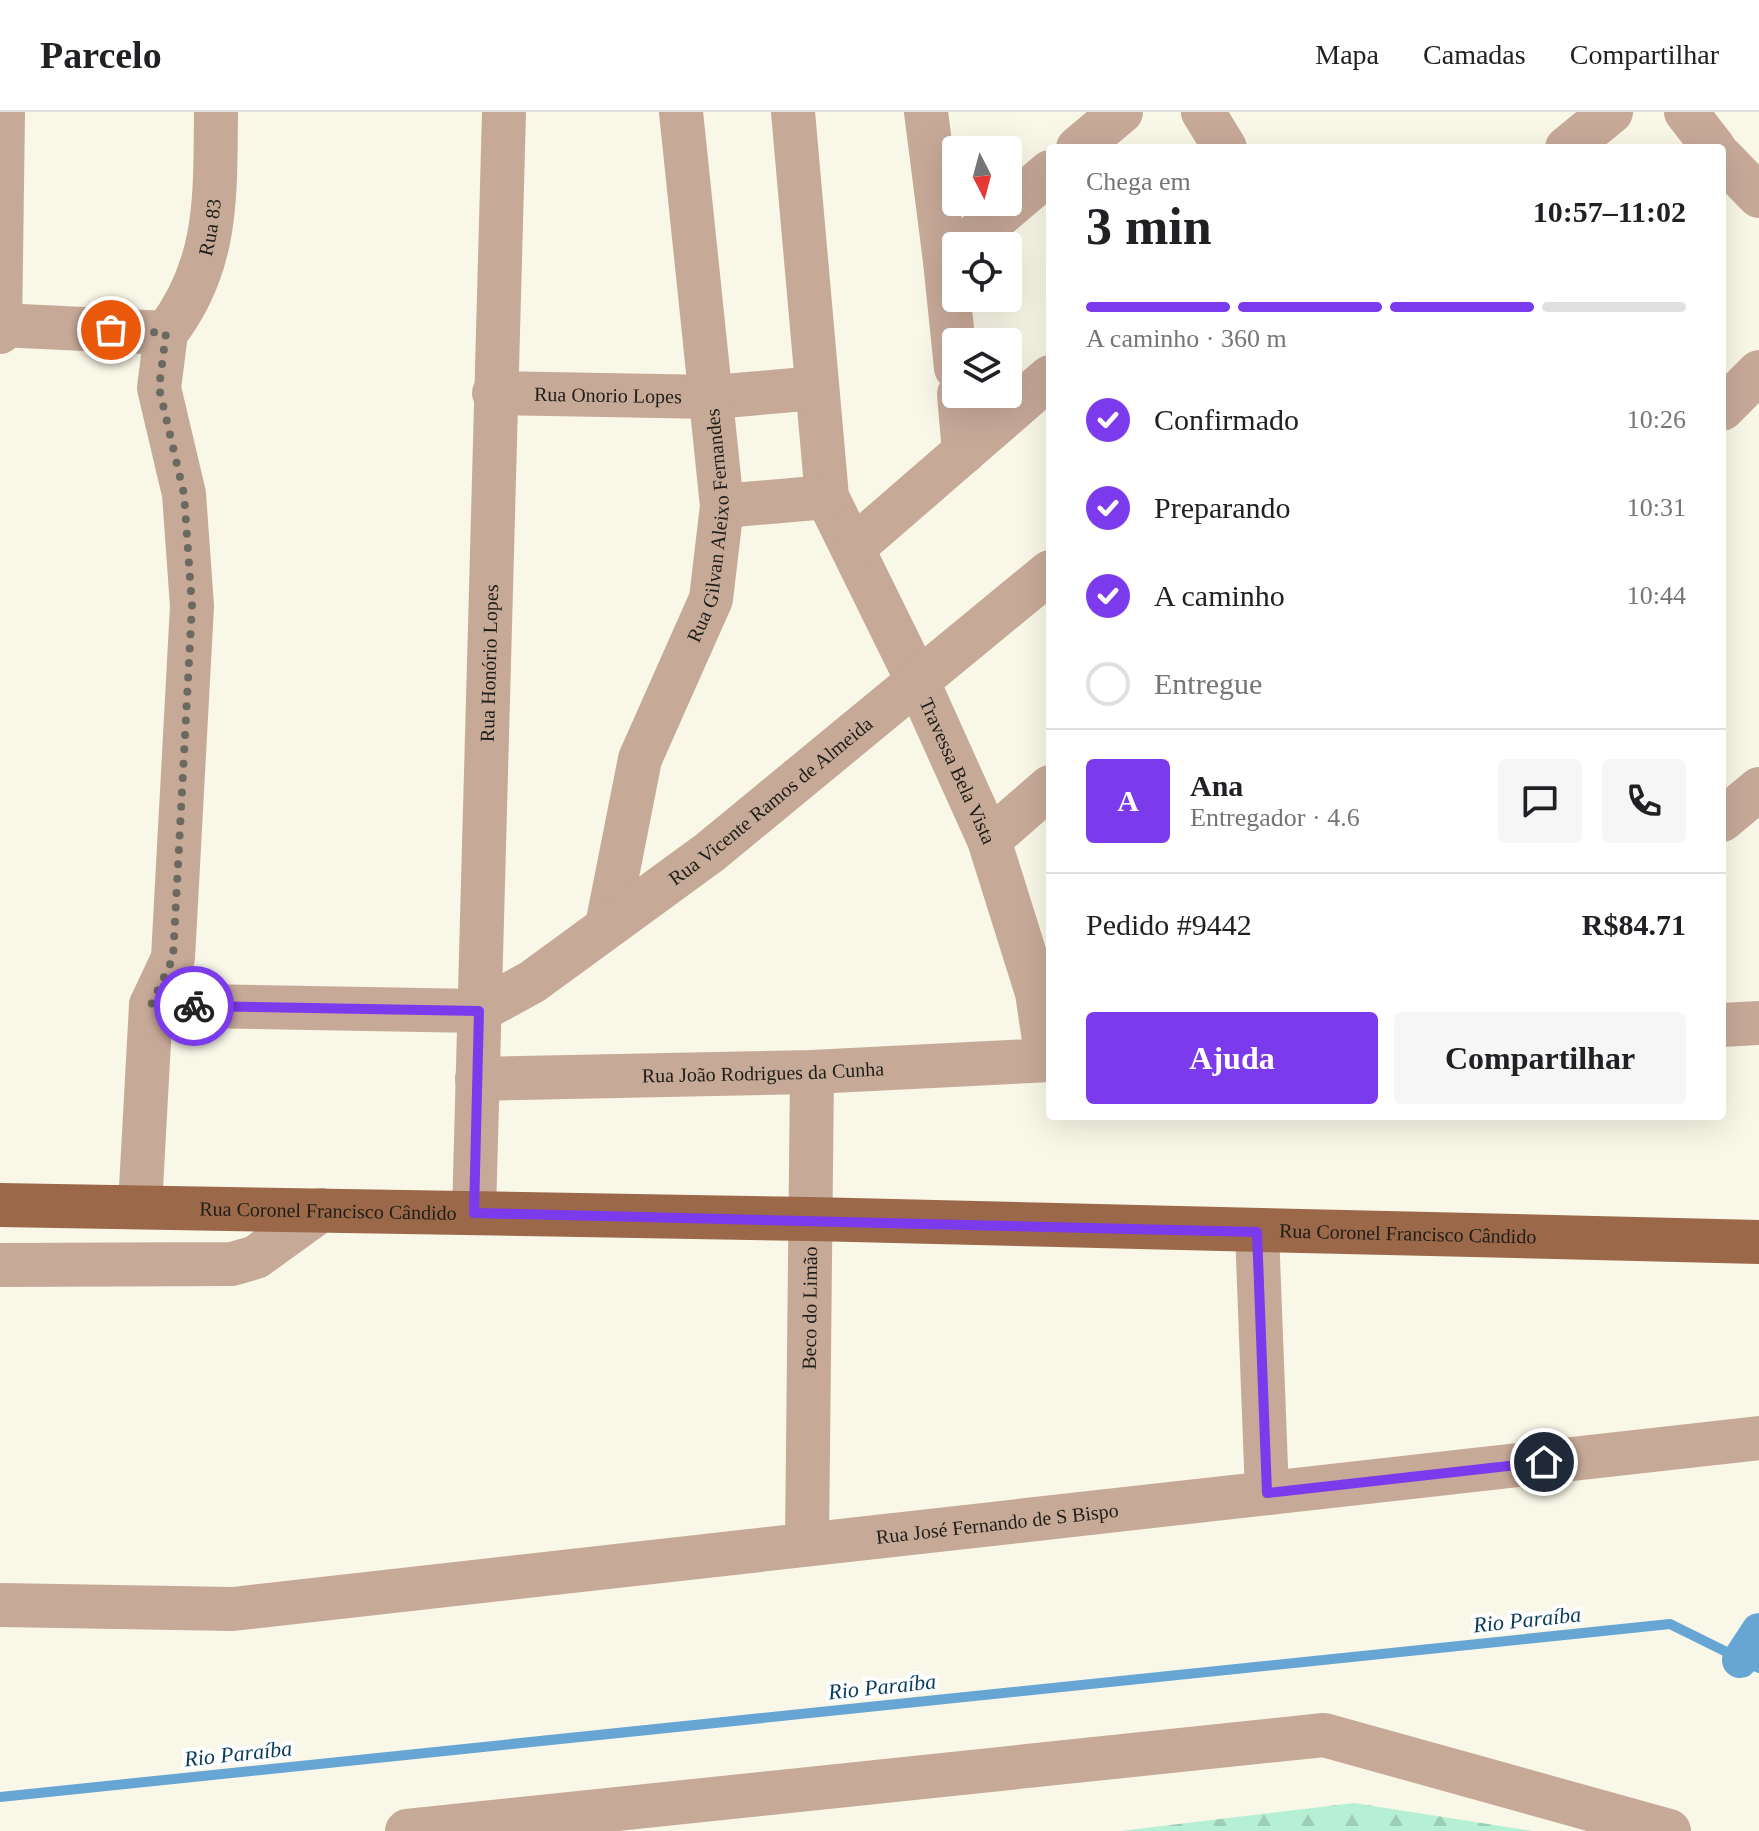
<!DOCTYPE html>
<html lang="pt">
<head>
<meta charset="utf-8">
<style>
  :root { --surface:#fff; --page:#f6f6f6; --text:#202124; --muted:#757577; --line:#e0e0e0; --accent:#7c3aed }
  body { margin:0; font-family:"Times New Roman",serif; background:var(--page); color:var(--text); height:100vh; display:flex; flex-direction:column; font-size:30px; white-space:nowrap }
  * { box-sizing:border-box; margin:0 }
  p { font-size:26px; color:var(--muted) }
  .icon { flex:none; width:44px; height:44px; fill:none; stroke:currentColor; stroke-width:2; stroke-linecap:round; stroke-linejoin:round }
  .map { position:relative; flex:1; overflow:hidden }
  .sheet { position:absolute; left:1046px; top:32px; width:680px; height:976px; display:flex; flex-direction:column; background:var(--surface); border-radius:8px; box-shadow:0 8px 32px #0002 }
  .sheet>* { flex:none }
  .needle { width:52px; rotate:174deg }
  .controls { position:absolute; left:942px; top:24px; display:grid; gap:16px }
  .controls a { display:grid; place-items:center; width:80px; height:80px; border-radius:8px; background:var(--surface); box-shadow:0 8px 32px #0002; font-size:40px }
  .pin { position:absolute; display:grid; place-items:center; width:68px; height:68px; color:#fff; margin:-34px; border:4px solid #fff; border-radius:50%; box-shadow:0 2px 8px #0007 }
  .courier { position:absolute; display:grid; place-items:center; width:80px; height:80px; margin:-40px; border:6px solid #7c3aed; border-radius:50%; background:#fff; color:#222; box-shadow:0 2px 10px #0007 }
  .headline em { font-style:normal; font-weight:700 }
  .headline div { display:flex; flex-direction:column-reverse }
  .headline { display:flex; align-items:center; justify-content:space-between; height:136px; padding:0 40px }
  h1 { font-size:52px; font-weight:700; line-height:60px }
  .bar { display:grid; grid-template-columns:repeat(4,1fr); gap:12px 8px; align-content:center; height:96px; padding:0 40px }
  .bar i { height:10px; border-radius:6px; background:var(--line) }
  .bar .on { background:var(--accent) }
  .bar p { grid-column:span 4 }
  .line { display:flex; align-items:center; gap:20px; padding:0 40px; border-top:2px solid var(--line) }
  .line div { flex:1 }
  .round { display:grid; place-items:center; flex:none; width:84px; height:84px; border-radius:8px; background:var(--page) }
  ol { padding:0 40px; list-style:none }
  li { display:flex; align-items:center; gap:24px; height:88px }
  li p { margin-inline-start:auto }
  li .icon { padding:8px; border-radius:50%; background:var(--accent); color:#fff; stroke-width:4 }
  li:last-child { color:var(--muted) }
  li i { width:44px; height:44px; border:4px solid var(--line); border-radius:50% }
  .cta { display:flex; gap:16px; margin-top:auto; padding:16px 40px }
  .cta a { flex:1; height:92px; border-radius:8px; background:var(--accent); color:#fff; font-size:32px; font-weight:700; line-height:92px; text-align:center }
  .cta a+a { background:var(--page); color:var(--text) }
  header { display:flex; align-items:center; gap:48px; box-sizing:border-box; height:112px; padding:0 40px; background:var(--surface); border-bottom:2px solid var(--line) }
  header strong { font-size:38px }
  nav { display:flex; gap:44px; margin-inline-start:auto; font-size:28px }
  .map>svg:first-child { display:block }
  .forest { fill:url(#forest-firs) }
  .lines { fill:none; stroke-linecap:round; stroke-linejoin:round }
  .stream { stroke:#67a5d4; stroke-width:10 }
  .canal { stroke:#67a5d4; stroke-width:36 }
  .minor { stroke:#c7a998; stroke-width:44 }
  .major { stroke:#9b6849; stroke-width:44 }
  .done { stroke:#6b6960; stroke-width:8; stroke-dasharray:0 14.4 }
  .route { stroke:#7c3aed; stroke-width:10 }
  .labels { text-anchor:middle; stroke-width:8; stroke-linejoin:round; paint-order:stroke }
  .street-label { font-size:20px; fill:#1e1d17; stroke:#fff }
  .water-label { font-size:22px; font-style:italic; fill:#073a59; stroke:#fff }
</style>
</head>
<body>
<header>
<strong>Parcelo</strong>
<nav><a>Mapa</a><a>Camadas</a><a>Compartilhar</a></nav>
</header>
<div class="map">
<svg width="1759" height="1719" viewBox="0 0 1759 1719">
  <defs>
    <pattern id="forest-firs" width="22" height="20" patternUnits="userSpaceOnUse" patternTransform="scale(2)"><rect width="22" height="20" fill="#b6f0d4"/><path d="M5 1l3.5 6h-7zM16 11l3.5 6h-7z" fill="#9ccdb5"/></pattern>
  </defs>
  <rect width="100%" height="100%" fill="#f9f7e7"/>
  <polygon class="forest" points="1354,1691 1533,1719 1120,1719"/>
  <g class="lines">
    <polyline class="stream" points="0,1685 1670,1512 1759,1556"/>
    <polyline class="canal" points="1740,1548 1759,1519"/>
    <g class="minor">
      <path id="s1" d="M793,0L827,385L917,568L989,728L1037,881L1047,948"/>
      <polyline points="926,0 945,149"/>
      <polyline points="1203,0 1225,36"/>
      <polyline points="1686,0 1714,36"/>
      <polyline points="1078,36 1121,0"/>
      <polyline points="1567,36 1611,0"/>
      <polyline points="1722,46 1759,84"/>
      <polyline points="963,134 1050,60"/>
      <polyline points="956,140 945,149 956,256"/>
      <polyline points="0,213 166,221"/>
      <polyline points="0,220 3,0"/>
      <path id="s2" d="M166,221C219,152 215,83 216,0"/>
      <path id="s3" d="M494,281L713,285L816,276"/>
      <polyline points="959,282 964,340"/>
      <polyline points="1722,297 1759,260"/>
      <polyline points="722,394 827,385"/>
      <polyline points="853,436 1050,265"/>
      <polyline points="1722,708 1759,677"/>
      <polyline points="989,728 1050,675"/>
      <path id="s4" d="M607,814L640,647L711,487L722,394L681,0"/>
      <path id="s5" d="M151,893L479,899L532,870L710,740L1050,460"/>
      <polyline points="1722,913 1759,911"/>
      <path id="s6" d="M477,967L812,960L1050,948"/>
      <polyline points="140,1095 151,893 173,846 192,494 184,382 159,276 166,221"/>
      <path id="s7" d="M474,1101L504,0"/>
      <polyline points="1257,1120 1267,1381"/>
      <polyline points="0,1153 232,1152 256,1145 321,1098"/>
      <path id="s8" d="M807,1432L812,960"/>
      <path id="s9" d="M0,1493L233,1497L1759,1326"/>
      <polyline points="407,1719 1324,1623 1669,1719"/>
    </g>
    <path class="major" id="s10" d="M0,1093L811,1107L1759,1130"/>
  </g>
  <g class="lines">
    <polyline class="done" points="111,218 166,221 159,276 184,382 192,494 173,846 151,893 194,894"/>
    <polyline class="route" points="194,894 479,899 474,1101 1257,1120 1267,1381 1544,1350"/>
  </g>
  <g class="labels">
    <g class="street-label">
      <text dy="7" stroke="none"><textPath href="#s2" startOffset="116">Rua 83</textPath></text>
      <text dy="7" stroke="none"><textPath href="#s3" startOffset="114">Rua Onorio Lopes</textPath></text>
      <text dy="7" stroke="none"><textPath href="#s4" startOffset="418">Rua Gilvan Aleixo Fernandes</textPath></text>
      <text dy="7" stroke="none"><textPath href="#s7" startOffset="550">Rua Honório Lopes</textPath></text>
      <text dy="7" stroke="none"><textPath href="#s1" startOffset="690">Travessa Bela Vista</textPath></text>
      <text dy="7" stroke="none"><textPath href="#s5" startOffset="688">Rua Vicente Ramos de Almeida</textPath></text>
      <text dy="7" stroke="none"><textPath href="#s6" startOffset="286">Rua João Rodrigues da Cunha</textPath></text>
      <text dy="7" stroke="none"><textPath href="#s10" startOffset="328">Rua Coronel Francisco Cândido</textPath></text>
      <text dy="7" stroke="none"><textPath href="#s10" startOffset="1408">Rua Coronel Francisco Cândido</textPath></text>
      <text dy="7" stroke="none"><textPath href="#s8" startOffset="236">Beco do Limão</textPath></text>
      <text dy="7" stroke="none"><textPath href="#s9" startOffset="1002">Rua José Fernando de S Bispo</textPath></text>
    </g>
    <g class="water-label">
      <text transform="translate(1527 1507) rotate(-6)" y="8">Rio Paraíba</text>
      <text transform="translate(882 1574) rotate(-6)" y="8">Rio Paraíba</text>
      <text transform="translate(238 1641) rotate(-6)" y="8">Rio Paraíba</text>
    </g>
  </g>
</svg>
<div class="controls">
<a><svg class="needle" viewBox="-14 -14 28 28"><path d="M0-13l5 13h-10z" fill="#e53935"/><path d="M0 13l5-13h-10z" fill="#757577"/></svg></a>
<a><svg class="icon" aria-label="locate" viewBox="0 0 24 24"><circle cx="12" cy="12" r="6"/><path d="M12 2v4M12 18v4M2 12h4M18 12h4"/></svg></a>
<a><svg class="icon" aria-label="layers" viewBox="0 0 24 24"><path d="M12 4l9 5-9 5-9-5zM3 14l9 5 9-5"/></svg></a>
</div>
<div class="pin" style="left:111px;top:218px;background:#ea580c"><svg class="icon" aria-label="bag" viewBox="0 0 24 24"><path d="M5 8h14l-1 12H6zM9 8a3 3 0 0 1 6 0"/></svg></div>
<div class="pin" style="left:1544px;top:1350px;background:#1f2937"><svg class="icon" aria-label="home" viewBox="0 0 24 24"><path d="M3 11l9-7 9 7M6 9v11h12V9"/></svg></div>
<div class="courier" style="left:194px;top:894px"><svg class="icon" aria-label="bike" viewBox="0 0 24 24"><circle cx="6" cy="16" r="4"/><circle cx="18" cy="16" r="4"/><path d="M6 16l4-8h5l3 8M10 8l3 8H6M13 5h3"/></svg></div>
<section class="sheet">
<div class="headline"><div><h1>3 min</h1><p>Chega em</p></div><em>10:57–11:02</em></div>
<div class="bar"><i class="on"></i><i class="on"></i><i class="on"></i><i></i><p>A caminho · 360 m</p></div>
<ol>
<li><svg class="icon" aria-label="check" viewBox="0 0 24 24"><path d="M5 12l5 5 9-10"/></svg>Confirmado<p>10:26</p></li>
<li><svg class="icon" aria-label="check" viewBox="0 0 24 24"><path d="M5 12l5 5 9-10"/></svg>Preparando<p>10:31</p></li>
<li><svg class="icon" aria-label="check" viewBox="0 0 24 24"><path d="M5 12l5 5 9-10"/></svg>A caminho<p>10:44</p></li>
<li><i></i>Entregue</li>
</ol>
<div class="line" style="height:144px"><b class="round" style="background:var(--accent);color:#fff">A</b><div><b>Ana</b><p>Entregador · 4.6</p></div><a class="round"><svg class="icon" aria-label="chat" viewBox="0 0 24 24"><path d="M4 5h16v11H9l-5 4z"/></svg></a><a class="round"><svg class="icon" aria-label="phone" viewBox="0 0 24 24"><path d="M5 4h4l2 5-3 2q2 4 5 5l2-3 5 2v4C11 20 4 13 5 4z"/></svg></a></div>
<div class="line" style="height:104px"><div>Pedido #9442</div><b>R$84.71</b></div>
<div class="cta"><a>Ajuda</a><a>Compartilhar</a></div>
</section>
</div>
</body>
</html>
